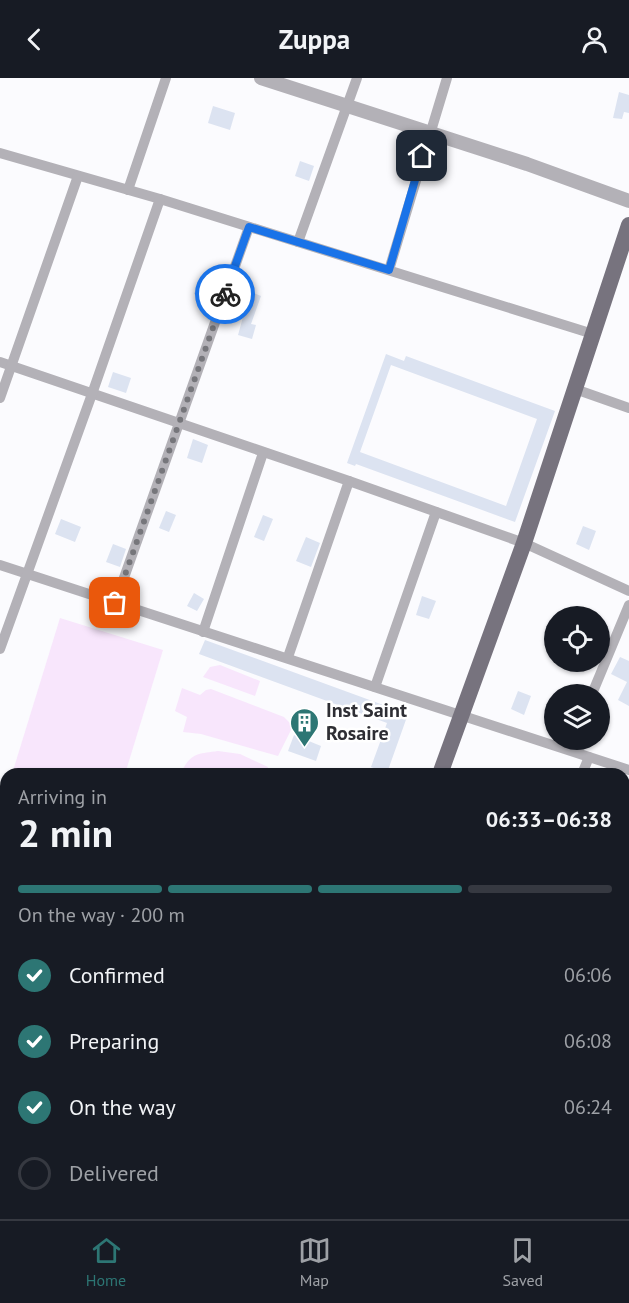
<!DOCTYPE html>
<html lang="en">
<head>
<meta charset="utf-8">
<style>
  :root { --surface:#171b24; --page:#20242c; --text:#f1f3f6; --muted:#9ea1a6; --line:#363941; --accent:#2d7674 }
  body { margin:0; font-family:"PT Sans",sans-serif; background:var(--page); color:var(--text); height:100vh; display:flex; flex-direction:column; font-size:22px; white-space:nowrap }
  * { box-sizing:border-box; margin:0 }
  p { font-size:20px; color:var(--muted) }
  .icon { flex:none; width:33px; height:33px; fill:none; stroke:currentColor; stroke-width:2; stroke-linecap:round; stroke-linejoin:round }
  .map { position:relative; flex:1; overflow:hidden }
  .side { position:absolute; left:0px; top:690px; width:630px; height:452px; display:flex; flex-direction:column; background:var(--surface); border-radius:18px 18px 0 0; box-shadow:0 2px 4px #0004 }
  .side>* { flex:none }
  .controls { position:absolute; left:544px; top:528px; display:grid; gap:12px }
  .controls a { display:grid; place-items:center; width:66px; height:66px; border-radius:50%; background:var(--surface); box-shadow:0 2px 4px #0004; font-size:30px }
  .pin { position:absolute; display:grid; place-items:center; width:51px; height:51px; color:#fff; margin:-26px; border-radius:12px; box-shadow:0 3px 9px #0006 }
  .courier { position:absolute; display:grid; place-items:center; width:60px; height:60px; margin:-30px; border:4px solid #1a73e8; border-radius:50%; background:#fff; color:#222; box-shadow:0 2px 8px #0007 }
  .head em { font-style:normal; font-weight:800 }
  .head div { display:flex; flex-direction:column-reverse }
  .head { display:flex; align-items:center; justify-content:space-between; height:102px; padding:0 18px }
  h1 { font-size:39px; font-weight:800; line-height:45px }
  .bar { display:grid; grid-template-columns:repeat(4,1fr); gap:9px 6px; align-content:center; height:72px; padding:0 18px }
  .bar i { height:8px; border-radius:4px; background:var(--line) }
  .bar .on { background:var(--accent) }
  .bar p { grid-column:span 4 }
  ol { padding:0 18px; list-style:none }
  li { display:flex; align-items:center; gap:18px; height:66px }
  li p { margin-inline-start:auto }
  li .icon { padding:6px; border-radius:50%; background:var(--accent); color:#fff; stroke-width:4 }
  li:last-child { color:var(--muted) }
  li i { width:33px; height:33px; border:3px solid var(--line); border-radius:50% }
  header { display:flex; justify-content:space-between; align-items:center; height:78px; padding:0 18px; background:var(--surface); font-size:27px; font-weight:800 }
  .tabs { display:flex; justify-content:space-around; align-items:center; height:84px; border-top:2px solid var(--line); background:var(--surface); font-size:16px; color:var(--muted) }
  .tabs a { display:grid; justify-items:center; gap:3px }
  .tabs .on { color:var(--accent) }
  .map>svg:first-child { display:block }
  .green { fill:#f8e6fc }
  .building { fill:#dce3f1; fill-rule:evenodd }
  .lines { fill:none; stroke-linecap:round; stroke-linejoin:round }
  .minor { stroke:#b3b1b7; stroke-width:10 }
  .tertiary { stroke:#b3b1b7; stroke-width:14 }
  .primary { stroke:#77737e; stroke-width:16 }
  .done { stroke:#76767b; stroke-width:6; stroke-dasharray:0 10.8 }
  .route { stroke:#1a73e8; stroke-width:8 }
  .labels { text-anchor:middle; stroke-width:5; stroke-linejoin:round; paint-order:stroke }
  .poi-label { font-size:20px; font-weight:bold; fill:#2e2e34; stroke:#fff; text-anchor:start }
</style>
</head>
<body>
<header><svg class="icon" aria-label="back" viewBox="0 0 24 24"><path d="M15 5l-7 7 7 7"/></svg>Zuppa<svg class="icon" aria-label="person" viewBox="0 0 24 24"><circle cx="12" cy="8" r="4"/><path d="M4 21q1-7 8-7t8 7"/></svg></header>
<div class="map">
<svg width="629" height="1141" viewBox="0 0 629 1141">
  <rect width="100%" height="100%" fill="#fbfbfe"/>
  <g class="green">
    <polygon points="60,540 163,572 125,696 12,696"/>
    <polygon points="220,587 260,603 255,618 203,599 210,589"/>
    <polygon points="182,610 200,617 206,612 211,611 284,639 293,648 278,678 201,656 183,654 187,639 175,633"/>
    <path d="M218,673L240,676L268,689L266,696H180C191,675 196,676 218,673Z"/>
  </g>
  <g class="building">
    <polygon points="619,14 629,17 629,35 624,34 622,41 613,40"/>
    <polygon points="213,28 235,35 230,52 208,45"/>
    <polygon points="300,83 314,88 309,103 295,98"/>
    <polygon points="201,198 216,203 210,222 194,216"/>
    <polygon points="248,213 261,218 251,246 256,247 252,261 238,257 245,232 241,231"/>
    <path d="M386,276L404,283L406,278L555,333L515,444L356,386L355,388L347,385ZM391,287L537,341L506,428L360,374Z"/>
    <polygon points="113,294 131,300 126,315 108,309"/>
    <polygon points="193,361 208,367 202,385 187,380"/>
    <polygon points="166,433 176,437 169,454 159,450"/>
    <polygon points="263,437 273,441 264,463 254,459"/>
    <polygon points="61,441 81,449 75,464 55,456"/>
    <polygon points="583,448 596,453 589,472 576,466"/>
    <polygon points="306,459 320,465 311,489 296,483"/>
    <polygon points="113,466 126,471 120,489 106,484"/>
    <polygon points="194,515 204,521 197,533 187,528"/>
    <polygon points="422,518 436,523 429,541 416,537"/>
    <polygon points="205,562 408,636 387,695 371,689 387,645 199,576"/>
    <polygon points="620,579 629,583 629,628 618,622 627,604 611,596"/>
    <polygon points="518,613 531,618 524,637 511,631"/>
    <polygon points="294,657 321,668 316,683 288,673"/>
  </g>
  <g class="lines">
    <g class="minor">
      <polyline points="0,75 160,121 593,256"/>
      <polyline points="128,112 166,0"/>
      <polyline points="298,164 357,0"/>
      <polyline points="389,192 447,0"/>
      <polyline points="0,284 349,403 524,465 629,513"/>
      <polyline points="575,311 629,330"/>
      <polyline points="0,320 78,98"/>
      <polyline points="0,487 629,692"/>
      <polyline points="115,525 249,149"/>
      <polyline points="203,554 263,375"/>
      <polyline points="0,571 92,316 160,121"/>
      <polyline points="288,579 349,403"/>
      <polyline points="375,609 436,434"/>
      <polyline points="592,616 629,527"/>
      <polyline points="582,696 589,679"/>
      <polyline points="624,835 629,822"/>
      <polyline points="0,840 6,842"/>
      <polyline points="624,889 629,891"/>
      <polyline points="0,957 6,959"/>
      <polyline points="0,1041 6,1044"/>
      <polyline points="624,1082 629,1084"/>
      <polyline points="227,1136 240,1141"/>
      <polyline points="475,1136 495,1141"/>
    </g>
    <polyline class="tertiary" points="261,0 527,86 629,123"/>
    <g class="primary">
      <polyline points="440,696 524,465 629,147"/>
      <polyline points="286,1141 288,1136"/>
    </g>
  </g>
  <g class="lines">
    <polyline class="done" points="115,525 225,216"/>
    <polyline class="route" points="225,216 249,149 389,192 422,78"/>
  </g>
  <defs>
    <symbol id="building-pin" viewBox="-11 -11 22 30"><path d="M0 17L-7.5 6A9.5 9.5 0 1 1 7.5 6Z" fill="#2d7674" stroke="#fff"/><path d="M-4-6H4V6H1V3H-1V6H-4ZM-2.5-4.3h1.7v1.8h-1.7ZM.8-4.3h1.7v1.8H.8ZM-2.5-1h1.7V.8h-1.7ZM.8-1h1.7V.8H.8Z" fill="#fff"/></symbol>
  </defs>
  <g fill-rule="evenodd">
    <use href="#building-pin" x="288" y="628" width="33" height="45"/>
  </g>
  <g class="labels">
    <g class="poi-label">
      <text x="326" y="639">Inst Saint<tspan x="326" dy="23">Rosaire</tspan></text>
    </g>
  </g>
</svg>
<div class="controls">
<a><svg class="icon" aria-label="locate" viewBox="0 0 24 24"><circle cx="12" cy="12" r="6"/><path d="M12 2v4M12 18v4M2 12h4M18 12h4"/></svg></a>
<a><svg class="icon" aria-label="layers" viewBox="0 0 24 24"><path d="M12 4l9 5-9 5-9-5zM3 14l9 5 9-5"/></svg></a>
</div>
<div class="pin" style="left:115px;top:525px;background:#ea580c"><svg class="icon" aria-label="bag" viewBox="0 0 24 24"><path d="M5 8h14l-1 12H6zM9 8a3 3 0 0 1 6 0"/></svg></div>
<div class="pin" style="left:422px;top:78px;background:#1f2937"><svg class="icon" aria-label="home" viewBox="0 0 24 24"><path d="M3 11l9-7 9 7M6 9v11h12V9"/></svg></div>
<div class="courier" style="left:225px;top:216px"><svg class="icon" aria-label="bike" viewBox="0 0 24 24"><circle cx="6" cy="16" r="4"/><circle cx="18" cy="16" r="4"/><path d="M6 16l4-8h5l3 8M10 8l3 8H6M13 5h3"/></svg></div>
<section class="side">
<div class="head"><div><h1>2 min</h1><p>Arriving in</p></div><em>06:33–06:38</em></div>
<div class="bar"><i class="on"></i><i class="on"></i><i class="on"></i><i></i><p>On the way · 200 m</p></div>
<ol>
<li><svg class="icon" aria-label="check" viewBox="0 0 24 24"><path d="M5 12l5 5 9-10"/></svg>Confirmed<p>06:06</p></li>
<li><svg class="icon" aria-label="check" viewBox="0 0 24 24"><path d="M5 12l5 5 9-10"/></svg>Preparing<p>06:08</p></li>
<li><svg class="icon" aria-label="check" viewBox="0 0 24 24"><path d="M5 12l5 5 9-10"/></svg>On the way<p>06:24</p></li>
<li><i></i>Delivered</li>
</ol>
</section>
</div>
<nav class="tabs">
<a class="on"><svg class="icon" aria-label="home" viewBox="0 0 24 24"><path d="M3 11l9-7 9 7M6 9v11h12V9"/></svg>Home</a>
<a><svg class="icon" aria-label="map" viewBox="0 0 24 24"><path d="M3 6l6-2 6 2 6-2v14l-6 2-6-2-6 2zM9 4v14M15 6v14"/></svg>Map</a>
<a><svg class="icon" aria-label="saved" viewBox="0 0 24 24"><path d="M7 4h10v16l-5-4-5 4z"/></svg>Saved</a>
</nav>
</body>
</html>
